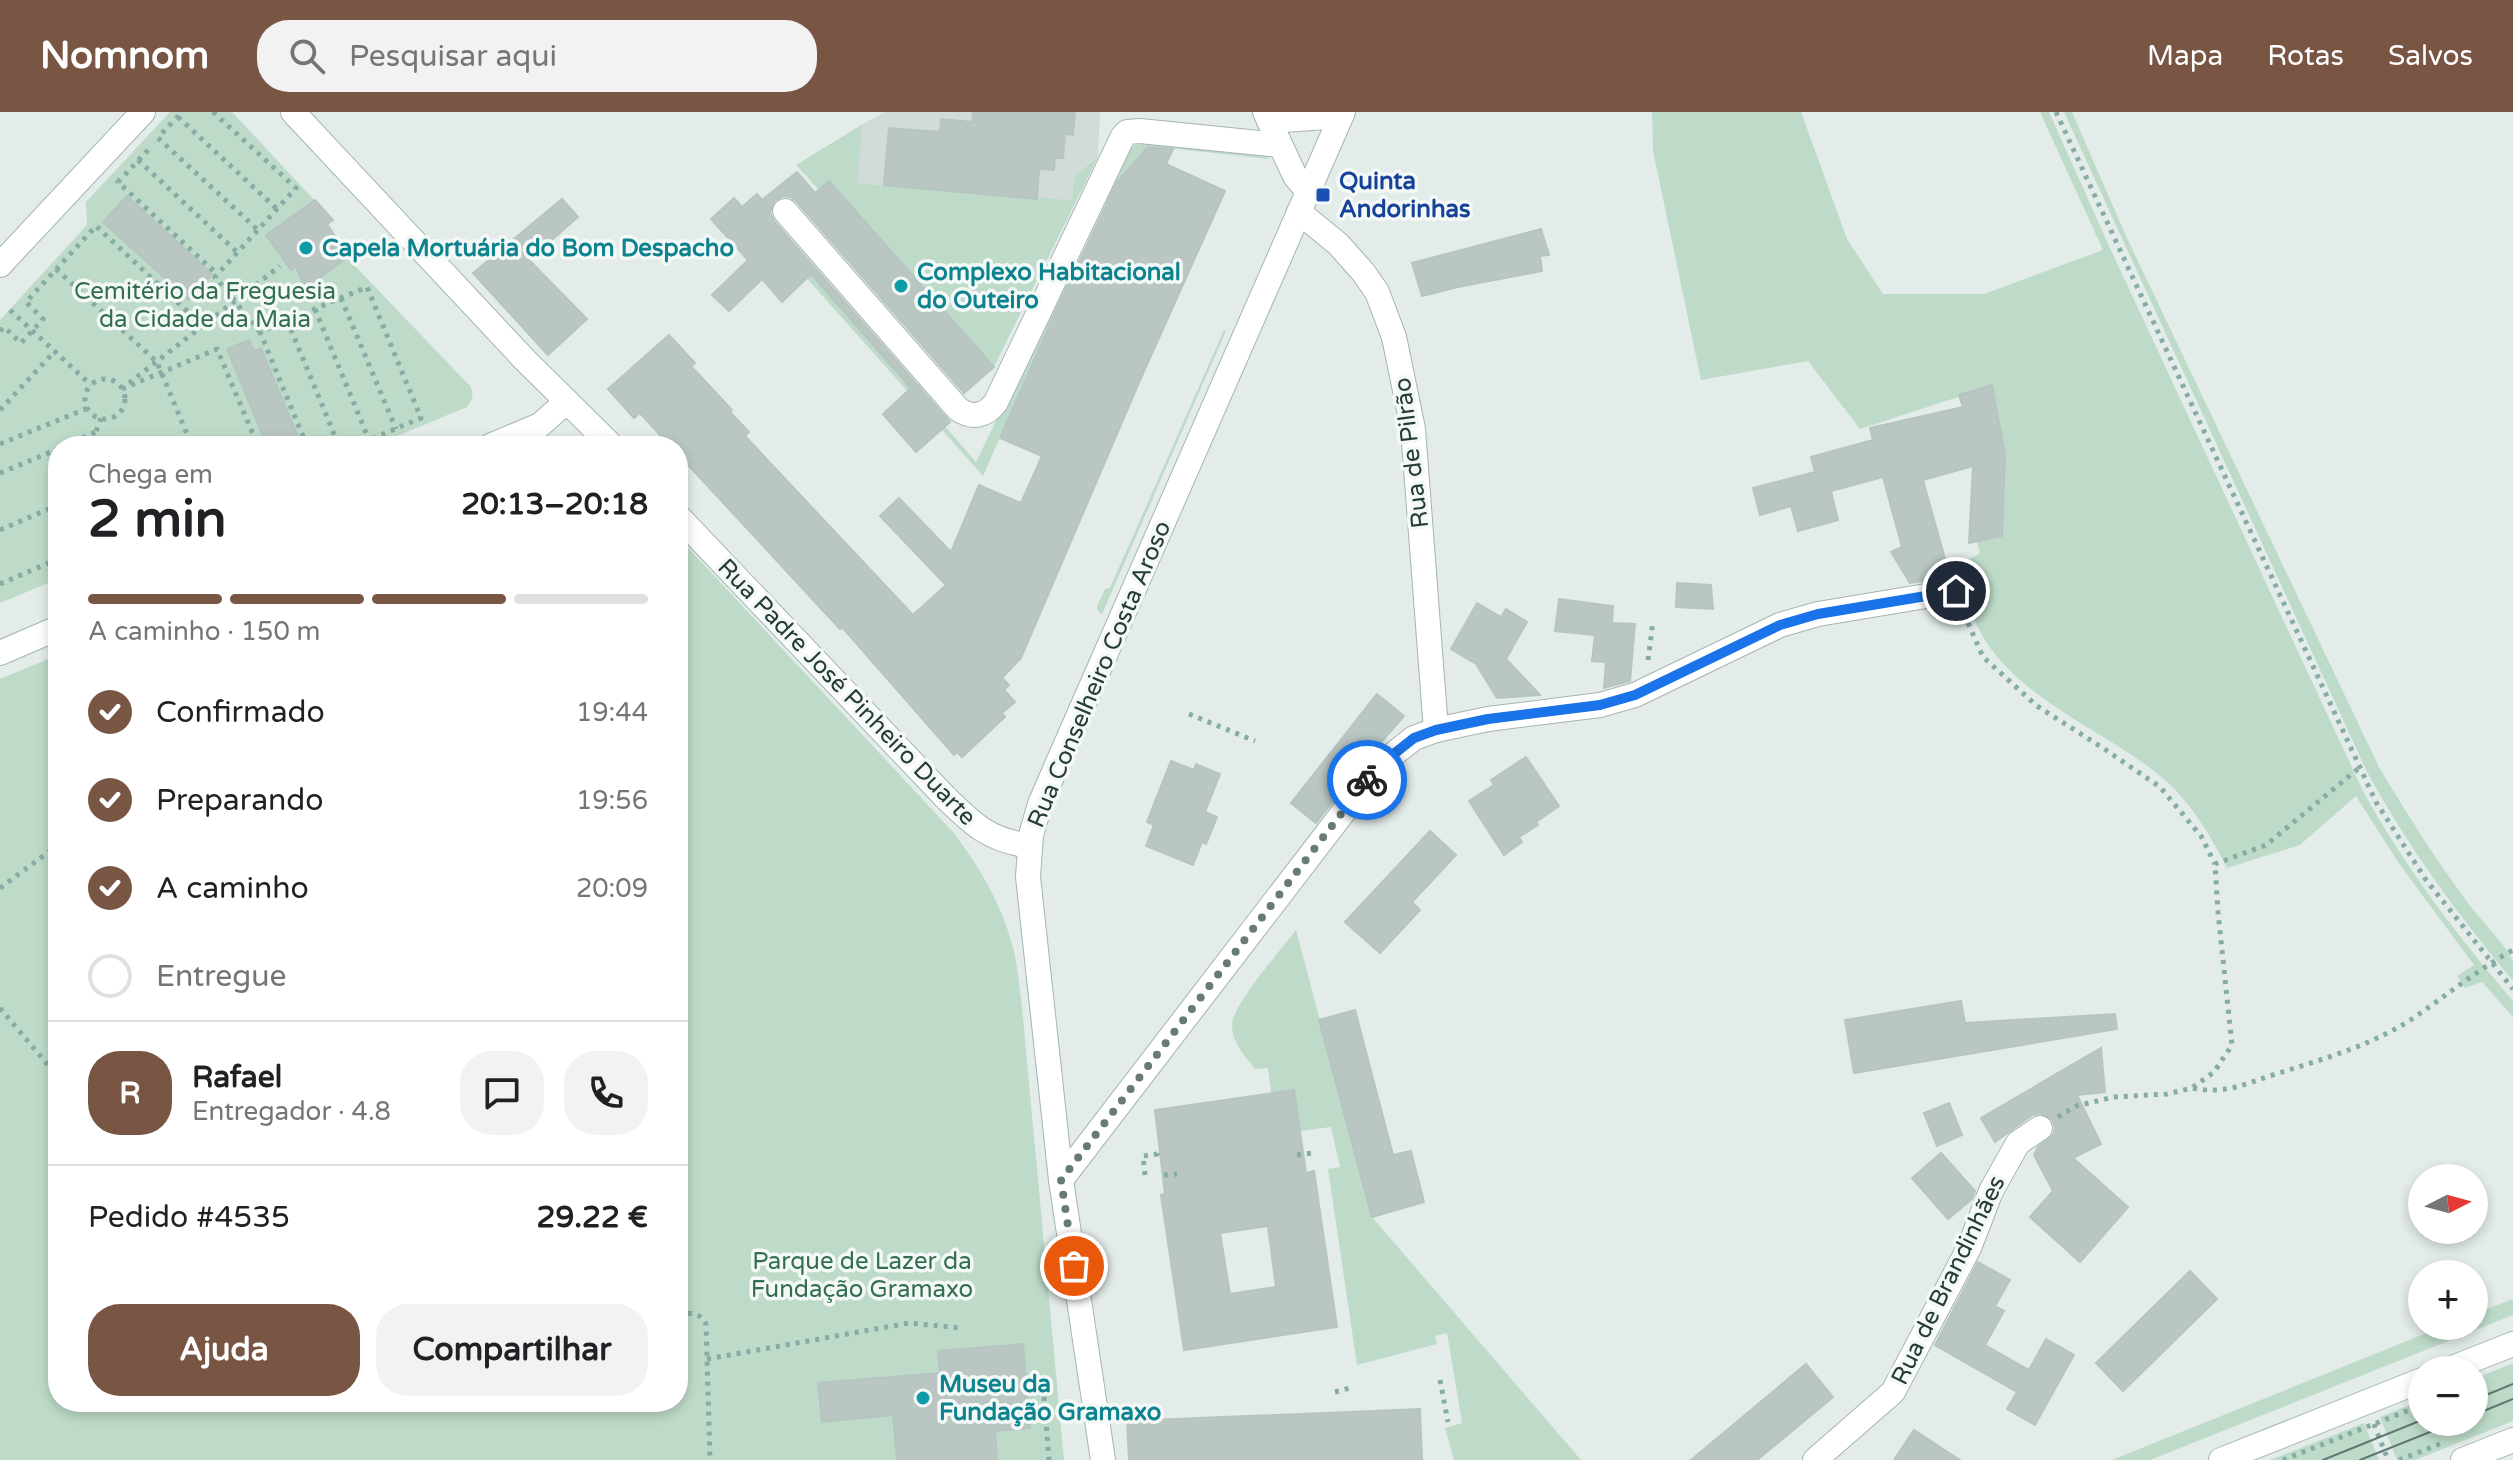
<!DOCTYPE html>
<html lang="pt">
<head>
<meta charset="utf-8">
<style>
  :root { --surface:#fff; --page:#f2f2f2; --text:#202124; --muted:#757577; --line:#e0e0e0; --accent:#795543 }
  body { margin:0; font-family:"Varela Round",sans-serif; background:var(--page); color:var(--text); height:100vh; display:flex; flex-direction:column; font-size:30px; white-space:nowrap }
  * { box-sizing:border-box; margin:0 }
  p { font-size:26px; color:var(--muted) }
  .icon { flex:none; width:44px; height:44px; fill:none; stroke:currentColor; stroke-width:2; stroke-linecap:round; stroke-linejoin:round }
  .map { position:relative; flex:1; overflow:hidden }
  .sheet { position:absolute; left:48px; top:324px; width:640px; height:976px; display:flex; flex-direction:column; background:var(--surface); border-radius:32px; box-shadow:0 4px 12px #0003 }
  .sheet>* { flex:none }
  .needle { width:52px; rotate:84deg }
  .controls { position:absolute; left:2408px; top:1052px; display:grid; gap:16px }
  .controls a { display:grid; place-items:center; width:80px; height:80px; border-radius:50%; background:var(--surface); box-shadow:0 4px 12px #0003; font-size:40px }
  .pin { position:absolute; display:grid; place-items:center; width:68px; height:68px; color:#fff; margin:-34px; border:4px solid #fff; border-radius:50%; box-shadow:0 2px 8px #0007 }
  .courier { position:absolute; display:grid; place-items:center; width:80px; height:80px; margin:-40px; border:6px solid #1a73e8; border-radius:50%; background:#fff; color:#222; box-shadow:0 2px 10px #0007 }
  .overview em { font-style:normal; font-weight:800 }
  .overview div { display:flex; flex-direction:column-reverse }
  .overview { display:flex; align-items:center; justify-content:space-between; height:136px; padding:0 40px }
  h1 { font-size:52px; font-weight:800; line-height:60px }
  .bar { display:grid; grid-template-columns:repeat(4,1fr); gap:12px 8px; align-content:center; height:96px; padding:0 40px }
  .bar i { height:10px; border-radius:6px; background:var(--line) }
  .bar .selected { background:var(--accent) }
  .bar p { grid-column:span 4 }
  .line { display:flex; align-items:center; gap:20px; padding:0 40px; border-top:2px solid var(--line) }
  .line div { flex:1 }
  .round { display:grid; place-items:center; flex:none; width:84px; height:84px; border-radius:32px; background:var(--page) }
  ol { padding:0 40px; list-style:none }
  li { display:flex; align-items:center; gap:24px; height:88px }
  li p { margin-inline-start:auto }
  li .icon { padding:8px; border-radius:50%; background:var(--accent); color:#fff; stroke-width:4 }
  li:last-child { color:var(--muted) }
  li i { width:44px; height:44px; border:4px solid var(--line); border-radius:50% }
  .cta { display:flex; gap:16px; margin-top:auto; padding:16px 40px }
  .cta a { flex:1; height:92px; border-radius:32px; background:var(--accent); color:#fff; font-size:32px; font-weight:800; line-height:92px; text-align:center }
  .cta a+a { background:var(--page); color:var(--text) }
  header { display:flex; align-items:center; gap:48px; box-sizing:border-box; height:112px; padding:0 40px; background:var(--accent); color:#fff }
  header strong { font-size:38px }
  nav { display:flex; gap:44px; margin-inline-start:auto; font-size:28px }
  .search { width:560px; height:72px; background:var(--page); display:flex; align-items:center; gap:20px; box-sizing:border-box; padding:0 28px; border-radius:32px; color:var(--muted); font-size:30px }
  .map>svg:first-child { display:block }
  .built { fill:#d2dbd8 }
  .green { fill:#bedbc9 }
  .building { fill:#b9c6c2; stroke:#b6c5c0; stroke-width:2; fill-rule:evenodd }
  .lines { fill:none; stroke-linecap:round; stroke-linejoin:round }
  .minor-casing { stroke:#a6b4b0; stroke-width:26 }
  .secondary-casing { stroke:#a3b6b2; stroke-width:26 }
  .path { stroke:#87aca5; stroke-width:5; stroke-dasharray:4 6; stroke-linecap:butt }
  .minor { stroke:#fff; stroke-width:24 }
  .secondary { stroke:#fff; stroke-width:24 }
  .tram { stroke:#5f7773; stroke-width:2 }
  .path-bridge { stroke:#87aca5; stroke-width:5; stroke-dasharray:4 6; stroke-linecap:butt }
  .done { stroke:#687a76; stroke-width:8; stroke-dasharray:0 14.4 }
  .route { stroke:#1a73e8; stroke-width:10 }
  .transit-dot { fill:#1a4fb4; stroke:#f4f8f7; stroke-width:3 }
  .culture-dot { fill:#0f9aa8; stroke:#f4f8f7; stroke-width:3 }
  .labels { text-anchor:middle; stroke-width:7; stroke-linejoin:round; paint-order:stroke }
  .transit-label { font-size:24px; font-weight:bold; fill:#164399; stroke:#f4f8f7; text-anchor:start }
  .culture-label { font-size:24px; font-weight:bold; fill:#0d838f; stroke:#f4f8f7; text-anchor:start }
  .park-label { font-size:24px; fill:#326f50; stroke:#f4f8f7 }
  .street-label { font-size:24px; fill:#253c38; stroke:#f4f8f7 }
</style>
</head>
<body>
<header>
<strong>Nomnom</strong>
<div class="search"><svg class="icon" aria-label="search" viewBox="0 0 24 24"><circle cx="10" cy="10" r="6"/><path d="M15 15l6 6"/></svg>Pesquisar aqui</div>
<nav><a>Mapa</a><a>Rotas</a><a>Salvos</a></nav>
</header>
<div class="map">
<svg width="2513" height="1348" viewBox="0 0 2513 1348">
  <rect width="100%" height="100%" fill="#e3ece9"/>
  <polygon class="built" points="885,0 1100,0 1098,45 1074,64 1072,88 856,71 863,12"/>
  <g class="green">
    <path d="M170,0H232L333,108L327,112L335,124L331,129L470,274C474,282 473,288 467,295L373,334H58V467L0,491V208L87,113L86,90Z"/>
    <path d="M1652,0H1801L1847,127L1883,182H1984L2103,138L2040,0H2049L2110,136L2362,677C2403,753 2457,823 2513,889V905L2482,870L2465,876L2457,864L2474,853L2400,753L2356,684L2300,733L2227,756C2211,724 2191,691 2164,667C2102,614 1998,582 1971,498C1966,483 1967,465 1965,450L1980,441L1977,429L2002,423L2005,343L1992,274L1860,317L1808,249L1701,268L1653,39Z"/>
    <path d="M2064,0H2072L2127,126L2379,655C2407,702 2436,748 2468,791C2479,807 2508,834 2513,850C2513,855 2513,864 2513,869C2458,803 2408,735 2367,660Z"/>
    <polygon points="863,12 857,71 1072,88 1074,64 1098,45 994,255 830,69 819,78 796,53"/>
    <polygon points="1152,31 1267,42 1269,47 1149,34 1118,70 1115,94 1104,90 983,364 771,126 752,93 976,350 1126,41 1135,33"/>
    <polygon points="1224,218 1226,219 1102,502 1098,499 1097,494 1105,477 1110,476"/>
    <path d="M678,425L953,720C979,754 1001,791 1012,832C1018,852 1019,875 1022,895L1064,1348H0V567L58,543V1290H678Z"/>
    <path d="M1296,818L1372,1105L1581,1348H1454L1445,1316L1462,1311L1447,1221L1435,1224L1437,1232L1357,1253L1328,1057L1340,1055L1331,1015L1300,1019L1294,978L1271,981L1268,956L1255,957C1245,944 1232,931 1232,913C1232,893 1282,837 1296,818Z"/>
    <polygon points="2513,1187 2513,1203 2150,1348 2112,1348 2444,1214 2474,1214 2474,1202"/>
    <polygon points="2513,1251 2513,1309 2415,1348 2397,1348 2380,1305 2422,1288 2422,1310 2474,1310 2474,1267"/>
    <polygon points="2364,1311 2379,1348 2270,1348"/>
  </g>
  <g class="building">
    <polygon points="973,0 1075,0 1073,23 1065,22 1063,46 1055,46 1054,58 1039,57 1037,87 884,73 889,16 940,20 941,7 972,10"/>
    <polygon points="1148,35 1173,37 1166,52 1225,79 1141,266 1021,546 1002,566 1009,573 1004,578 1015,590 1002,601 1005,605 962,645 957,640 954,643 842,515 840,517 678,342 678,334 670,334 640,301 634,306 608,277 669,223 695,251 691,254 732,298 730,300 749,320 745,324 913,503 946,473 880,404 899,386 951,440 979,373 1021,391 1042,344 1000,326 1055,201 1117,70"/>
    <polygon points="797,60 815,81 829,69 994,255 964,281 796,89 791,85 783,84 775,88 770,101 774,109 950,310 916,340 883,302 911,276 811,162 782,190 762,167 729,199 712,183 748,148 711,107 734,86 742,95 757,82 762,88"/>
    <polygon points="127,84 212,162 189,188 103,110"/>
    <polygon points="562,87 578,105 529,148 587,207 548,243 473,161"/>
    <polygon points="315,88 333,108 327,112 335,124 330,129 346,146 305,177 296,154 291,158 266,123"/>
    <polygon points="1541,117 1549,143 1540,144 1542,159 1458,175 1422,184 1412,151"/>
    <polygon points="249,228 254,239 261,236 302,334 267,334 227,237"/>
    <polygon points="1992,273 2005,343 2002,424 1969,431 1973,354 1923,368 1948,458 1929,468 1910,471 1891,440 1902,435 1883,365 1831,379 1838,408 1798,419 1791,394 1760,403 1753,376 1815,360 1811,345 1873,328 1870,316 1963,295 1959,283"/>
    <polygon points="1677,471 1711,473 1713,497 1676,495"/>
    <polygon points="1559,487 1613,494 1612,511 1635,512 1630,569 1604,576 1606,550 1592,549 1595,523 1555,519"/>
    <polygon points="1477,491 1501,505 1506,497 1527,510 1506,547 1540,583 1497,586 1476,552 1451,537"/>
    <polygon points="1377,582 1404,604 1356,659 1316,711 1291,691"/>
    <polygon points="1526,645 1559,694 1536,710 1538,713 1519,725 1522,730 1504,743 1469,689 1494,673 1491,668"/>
    <polygon points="1171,649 1194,658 1196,652 1220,662 1205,700 1217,705 1206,732 1202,730 1193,753 1146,734 1154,713 1147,710"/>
    <polygon points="1430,719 1456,743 1412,790 1420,798 1380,841 1345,810"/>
    <polygon points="1961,889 1965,911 2115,902 2117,917 1854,961 1845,908"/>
    <polygon points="1355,898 1393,1043 1411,1039 1424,1090 1372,1105 1319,908"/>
    <polygon points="2101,936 2105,980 2077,983 2101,1032 2073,1046 2128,1095 2080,1150 2030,1105 2053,1079 2034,1043 2038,1035 2053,1023 2055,1016 2052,1007 2040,1001 2032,1003 1995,1030 1981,1006"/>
    <path d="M1294,978L1306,1061L1314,1059L1337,1215L1184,1238L1161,1083L1165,1082L1155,998ZM1268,1114L1276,1175L1230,1182L1220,1121Z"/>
    <polygon points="1949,991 1962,1023 1937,1034 1924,1001"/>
    <polygon points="1941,1041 1975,1079 1972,1087 1948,1107 1912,1066"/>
    <polygon points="1978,1150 2010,1168 1995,1194 2004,1199 1985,1233 2029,1258 2046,1227 2074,1243 2035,1313 2007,1297 2017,1280 1935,1233"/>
    <polygon points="2190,1159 2217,1187 2123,1279 2096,1251"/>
    <polygon points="1023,1232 1030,1316 995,1319 997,1348 897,1348 893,1303 822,1310 818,1271 940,1261 938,1239"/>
    <polygon points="1806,1252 1833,1285 1757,1348 1691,1348"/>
    <polygon points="1420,1297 1422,1348 1129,1348 1127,1309"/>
    <polygon points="1914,1318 1960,1348 1894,1348"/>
  </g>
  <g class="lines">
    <defs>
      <g id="minor">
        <polyline points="1265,0 1295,64 1308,80"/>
        <polyline points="1269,9 1341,4"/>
        <path d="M785,99L958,297C972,307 986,304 996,290L1123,24L1127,20L1140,19L1280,33"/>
        <polyline points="1299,100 1338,132 1363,160 1377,180 1394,225 1413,317 1436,618"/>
        <polyline points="1061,1068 1368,668 1390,645 1414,626 1436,618 1488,607 1600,593 1635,583 1780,513 1818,502 1956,479"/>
        <polyline points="1815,1348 1893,1280 1969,1136 1991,1079 2018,1031 2040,1016"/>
      </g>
      <g id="secondary">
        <polyline points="293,0 524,247 612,334"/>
        <polyline points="0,153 143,0"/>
        <polyline points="490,334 540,313 566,290"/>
        <path d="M678,404L945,685C974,713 987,727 1029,734"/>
        <polyline points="0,541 58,516"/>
        <polyline points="2447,1258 2513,1232"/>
        <polyline points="1103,1348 1061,1068 1028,765 1031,723 1040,692 1056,655 1343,0"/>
        <polyline points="2221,1348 2422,1268"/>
        <polyline points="2463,1348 2513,1328"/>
      </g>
    </defs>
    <use href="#minor" class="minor-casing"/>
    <use href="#secondary" class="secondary-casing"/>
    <g class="path">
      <polyline points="213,0 296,76 215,165 260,220"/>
      <polyline points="2056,0 2376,690 2426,768 2513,877"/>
      <polyline points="178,5 277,97"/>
      <polyline points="162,21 182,0"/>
      <polyline points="158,26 258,118"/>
      <polyline points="148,38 118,70 217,162"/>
      <polyline points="138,48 237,140"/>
      <polyline points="56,157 157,250 192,334"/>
      <polyline points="341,186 396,317"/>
      <polyline points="315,197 369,328"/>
      <polyline points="10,198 91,273"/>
      <polyline points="287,208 339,334"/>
      <polyline points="0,219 4,215 21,231 43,207 26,190 96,114 203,214"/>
      <circle cx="105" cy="287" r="20"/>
      <polyline points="129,271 280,154"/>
      <polyline points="122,277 217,237 258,334"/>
      <polyline points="0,298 55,239"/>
      <polyline points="101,306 96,320 102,334"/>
      <polyline points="0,332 88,296"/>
      <polyline points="64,334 96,320"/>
      <polyline points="307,334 260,220 367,175 421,306 355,334"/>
      <polyline points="0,361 58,337"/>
      <polyline points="0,418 58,393"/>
      <polyline points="0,472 58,447"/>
      <polyline points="1964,502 1983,545 2037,594 2103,636 2160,675 2201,724 2215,752"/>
      <polyline points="1648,548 1653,509"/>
      <polyline points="1189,602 1255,629"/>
      <polyline points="58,631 55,633 58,657"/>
      <polyline points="0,776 58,733"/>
      <polyline points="0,896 58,965"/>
      <path d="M2193,976C2225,983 2247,971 2276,962C2323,947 2370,934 2412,907C2446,884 2477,858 2513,838"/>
      <polyline points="2058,1005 2076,994 2114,985 2167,982 2192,976 2214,960 2232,933 2218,800 2215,752 2266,733 2359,656"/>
      <polyline points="1297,1043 1312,1041"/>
      <polyline points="1145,1063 1143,1044 1157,1042 1156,1036"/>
      <polyline points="1164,1063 1177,1062"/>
      <path d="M678,1203C692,1200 699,1200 706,1212L710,1348"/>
      <polyline points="707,1247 909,1211 961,1216"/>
      <polyline points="1440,1268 1448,1310"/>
      <polyline points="1335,1280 1350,1276"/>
      <polyline points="1044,1285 1049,1348"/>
      <polyline points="2374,1312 2388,1348"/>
      <polyline points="2399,1348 2445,1330"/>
    </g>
    <use href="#minor" class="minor"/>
    <use href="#secondary" class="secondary"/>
    <g class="tram">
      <polyline points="2474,1288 2513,1272"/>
      <polyline points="2474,1303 2513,1287"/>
      <polyline points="2323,1348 2422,1308"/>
      <polyline points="2360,1348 2455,1310"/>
    </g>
    <polyline class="path-bridge" points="2283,1348 2422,1293"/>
  </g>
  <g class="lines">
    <polyline class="done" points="1074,1154 1061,1068 1367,668"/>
    <polyline class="route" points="1367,668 1390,645 1414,626 1436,618 1488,607 1600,593 1635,583 1780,513 1818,502 1956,479"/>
  </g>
  <rect class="transit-dot" x="1315" y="75" width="16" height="16" rx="4"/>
  <g class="culture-dot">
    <circle cx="306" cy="136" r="8"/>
    <circle cx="901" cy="174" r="8"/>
    <circle cx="923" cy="1286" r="8"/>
  </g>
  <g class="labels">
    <g class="transit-label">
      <text x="1339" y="77">Quinta<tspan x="1339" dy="28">Andorinhas</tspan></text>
    </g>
    <g class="culture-label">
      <text x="322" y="144">Capela Mortuária do Bom Despacho</text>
      <text x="917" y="168">Complexo Habitacional<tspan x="917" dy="28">do Outeiro</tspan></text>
      <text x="939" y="1280">Museu da<tspan x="939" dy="28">Fundação Gramaxo</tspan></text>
    </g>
    <g class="park-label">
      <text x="205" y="187">Cemitério da Freguesia<tspan x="205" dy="28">da Cidade da Maia</tspan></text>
      <text x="862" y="1157">Parque de Lazer da<tspan x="862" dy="28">Fundação Gramaxo</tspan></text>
    </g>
    <g class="street-label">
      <text transform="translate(1411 341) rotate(-97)" y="8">Rua de Pilrão</text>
      <text transform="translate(1099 562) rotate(-67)" y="8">Rua Conselheiro Costa Aroso</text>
      <text transform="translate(847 580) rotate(46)" y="8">Rua Padre José Pinheiro Duarte</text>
      <text transform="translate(1948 1168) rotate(-64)" y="8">Rua de Brandinhães</text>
    </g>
  </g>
</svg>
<div class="controls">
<a><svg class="needle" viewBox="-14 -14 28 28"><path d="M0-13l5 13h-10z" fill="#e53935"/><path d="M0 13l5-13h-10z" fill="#757577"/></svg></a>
<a>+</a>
<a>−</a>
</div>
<div class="pin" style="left:1074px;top:1154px;background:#ea580c"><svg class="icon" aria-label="bag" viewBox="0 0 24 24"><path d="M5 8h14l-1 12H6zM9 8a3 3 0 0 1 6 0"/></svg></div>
<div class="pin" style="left:1956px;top:479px;background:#1f2937"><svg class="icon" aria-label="home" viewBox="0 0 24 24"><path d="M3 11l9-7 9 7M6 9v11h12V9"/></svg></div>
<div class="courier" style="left:1367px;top:668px"><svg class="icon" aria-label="bike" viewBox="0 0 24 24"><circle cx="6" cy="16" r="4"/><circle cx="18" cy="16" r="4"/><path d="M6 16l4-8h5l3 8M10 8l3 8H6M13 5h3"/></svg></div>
<section class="sheet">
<div class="overview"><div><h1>2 min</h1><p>Chega em</p></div><em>20:13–20:18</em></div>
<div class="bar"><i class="selected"></i><i class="selected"></i><i class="selected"></i><i></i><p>A caminho · 150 m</p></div>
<ol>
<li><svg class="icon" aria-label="check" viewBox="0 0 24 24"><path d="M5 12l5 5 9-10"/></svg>Confirmado<p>19:44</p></li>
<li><svg class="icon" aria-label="check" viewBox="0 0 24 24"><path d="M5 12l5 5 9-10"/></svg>Preparando<p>19:56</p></li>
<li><svg class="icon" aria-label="check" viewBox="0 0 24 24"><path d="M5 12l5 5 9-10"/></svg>A caminho<p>20:09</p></li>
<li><i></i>Entregue</li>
</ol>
<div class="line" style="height:144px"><b class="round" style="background:var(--accent);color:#fff">R</b><div><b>Rafael</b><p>Entregador · 4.8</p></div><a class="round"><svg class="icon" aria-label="chat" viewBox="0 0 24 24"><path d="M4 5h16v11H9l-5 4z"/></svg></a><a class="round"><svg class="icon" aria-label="phone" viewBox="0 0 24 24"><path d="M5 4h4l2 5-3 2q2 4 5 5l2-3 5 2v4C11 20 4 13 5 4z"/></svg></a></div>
<div class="line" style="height:104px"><div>Pedido #4535</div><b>29.22 €</b></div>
<div class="cta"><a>Ajuda</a><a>Compartilhar</a></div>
</section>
</div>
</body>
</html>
